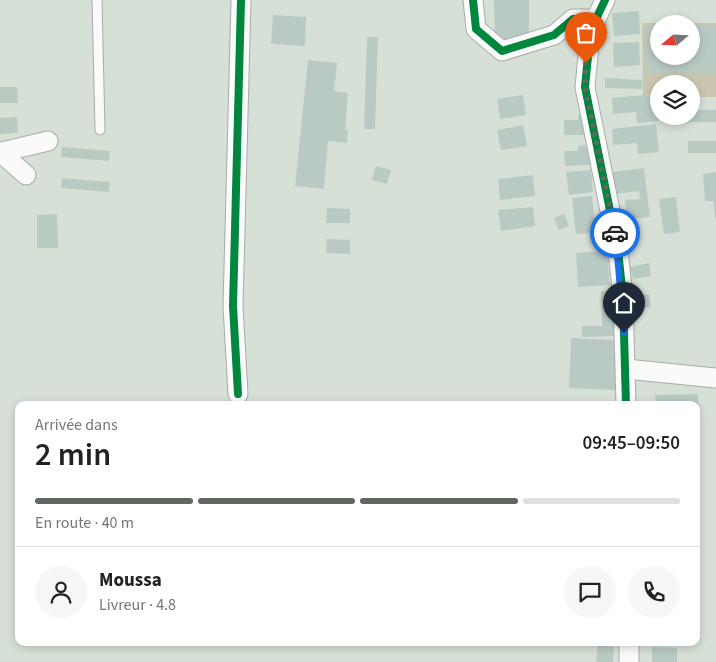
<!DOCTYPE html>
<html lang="fr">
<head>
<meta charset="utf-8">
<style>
  :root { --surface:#fff; --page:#f6f6f6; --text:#222; --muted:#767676; --line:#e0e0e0; --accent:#616861 }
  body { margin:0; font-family:"Source Sans 3",sans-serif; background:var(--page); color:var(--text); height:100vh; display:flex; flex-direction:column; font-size:19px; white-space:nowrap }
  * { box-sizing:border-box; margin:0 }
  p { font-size:16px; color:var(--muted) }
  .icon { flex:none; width:28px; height:28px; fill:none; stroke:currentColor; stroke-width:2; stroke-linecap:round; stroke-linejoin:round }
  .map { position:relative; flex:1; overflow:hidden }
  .side { position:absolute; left:15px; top:401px; width:685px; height:245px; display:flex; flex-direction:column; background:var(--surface); border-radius:10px; box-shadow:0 2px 8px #0003 }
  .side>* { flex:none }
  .needle { width:32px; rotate:251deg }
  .controls { position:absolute; left:650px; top:15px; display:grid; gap:10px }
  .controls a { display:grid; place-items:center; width:50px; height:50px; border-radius:50%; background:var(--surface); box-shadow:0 2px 8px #0003; font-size:25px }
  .pin { position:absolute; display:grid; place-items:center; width:42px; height:42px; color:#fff; margin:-51px -21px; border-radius:50% 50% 50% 0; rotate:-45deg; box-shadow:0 0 5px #0007 }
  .pin .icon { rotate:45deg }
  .courier { position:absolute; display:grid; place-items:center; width:50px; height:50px; margin:-25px; border:4px solid #1a73e8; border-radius:50%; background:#fff; color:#222; box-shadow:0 1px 6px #0007 }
  .overview em { font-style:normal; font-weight:600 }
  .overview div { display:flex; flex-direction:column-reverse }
  .overview { display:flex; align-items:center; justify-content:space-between; height:85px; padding:0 20px }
  h1 { font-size:32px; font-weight:600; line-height:38px }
  .bar { display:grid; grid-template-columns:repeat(4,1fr); gap:8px 5px; align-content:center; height:60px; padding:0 20px }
  .bar i { height:6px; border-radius:4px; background:var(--line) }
  .bar .selected { background:var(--accent) }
  .bar p { grid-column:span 4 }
  .line { display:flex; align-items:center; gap:12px; padding:0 20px; border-top:1px solid var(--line) }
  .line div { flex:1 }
  .round { display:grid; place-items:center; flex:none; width:52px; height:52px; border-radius:26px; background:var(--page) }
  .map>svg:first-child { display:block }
  .green { fill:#cac6af; fill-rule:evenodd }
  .building { fill:#b9cac3 }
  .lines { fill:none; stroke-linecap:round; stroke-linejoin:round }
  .service-casing { stroke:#a6ada6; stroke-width:11 }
  .minor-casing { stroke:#a6ada6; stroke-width:21 }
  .service { stroke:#f9faf9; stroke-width:9 }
  .minor { stroke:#f9faf9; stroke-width:19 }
  .cycleway-casing { stroke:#fff; stroke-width:11 }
  .cycleway { stroke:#00873e; stroke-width:8 }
  .done { stroke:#616861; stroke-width:5; stroke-dasharray:0 9 }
  .route { stroke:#1a73e8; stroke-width:6 }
</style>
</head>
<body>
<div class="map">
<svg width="716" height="662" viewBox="0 0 716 662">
  <rect width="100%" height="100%" fill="#d7e0d7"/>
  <path class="green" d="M642,23H716V97H691V84H659V96H643ZM659,24H691V56H659Z"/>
  <g class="building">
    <polygon points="494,0 529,0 529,40 495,42"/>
    <polygon points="639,11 640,34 614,36 612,13"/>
    <polygon points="273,15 306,17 305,46 271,44"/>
    <polygon points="645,25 659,25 659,56 691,56 691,25 716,25 716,73 645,74"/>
    <polygon points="367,37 378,37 375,129 364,129"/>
    <polygon points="639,42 640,65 614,67 613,43"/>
    <polygon points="308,60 337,63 334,91 348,93 345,130 348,130 347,143 328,141 324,189 295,186"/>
    <polygon points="605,78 642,80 642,89 605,88"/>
    <polygon points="0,87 17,87 18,103 0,103"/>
    <polygon points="656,94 659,121 637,123 636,112 613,114 612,98"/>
    <polygon points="523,95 526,115 500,119 497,99"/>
    <polygon points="691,110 716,110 716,122 688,122 688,116 691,116"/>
    <polygon points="590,114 590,135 564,135 564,120 578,120 578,115"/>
    <polygon points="17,117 18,133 0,134 0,118"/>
    <polygon points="656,124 659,152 638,154 637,143 613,145 612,129"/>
    <polygon points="523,125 527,146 501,150 497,130"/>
    <rect x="688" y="141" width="28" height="12"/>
    <polygon points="590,145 590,165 565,166 564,151 578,151 578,146"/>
    <polygon points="62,147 110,151 109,161 61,157"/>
    <polygon points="376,166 391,170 387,184 372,180"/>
    <polygon points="644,168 650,217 627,219 625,200 640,199 639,191 615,194 613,172"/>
    <polygon points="591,170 593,192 569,195 566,172"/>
    <polygon points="716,172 716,218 715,218 713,201 705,201 703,174"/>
    <polygon points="533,175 535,196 500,200 498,179"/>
    <polygon points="62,178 110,182 109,192 61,188"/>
    <polygon points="592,196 596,232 576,234 572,198"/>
    <polygon points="676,197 680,232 664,234 659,199"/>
    <polygon points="533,207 535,226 501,231 498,210"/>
    <polygon points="327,208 350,209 350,223 326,223"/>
    <polygon points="57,214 58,248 37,248 37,215"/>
    <polygon points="564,214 569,226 559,230 554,218"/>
    <polygon points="327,239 350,240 350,254 326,253"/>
    <polygon points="607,251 610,285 578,287 576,253"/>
    <polygon points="649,263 651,276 633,279 630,267"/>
    <polygon points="601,291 616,291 617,336 582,337 582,326 602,326"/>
    <polygon points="649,294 651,307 633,310 631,298"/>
    <polygon points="571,338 617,340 615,390 569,388"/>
    <polygon points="698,394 699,418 696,418 696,405 656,405 655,395"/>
    <polygon points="598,645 614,647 613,662 596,662"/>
    <polygon points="652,647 677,648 677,662 652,662"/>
  </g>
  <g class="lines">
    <defs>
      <polyline id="service" points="97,0 100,130"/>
      <g id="minor">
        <polyline points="473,0 476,29 502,51 554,35 573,19 596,19"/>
        <polyline points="605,0 596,19 589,46 585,87 618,250 623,298 626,405"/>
        <polyline points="0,152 26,175"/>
        <polyline points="2,152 48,141"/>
        <polyline points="626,369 716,378"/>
        <polyline points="238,394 233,306 241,0"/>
        <polyline points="629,642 629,662"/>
      </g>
    </defs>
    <use href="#service" class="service-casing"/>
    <use href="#minor" class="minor-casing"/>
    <use href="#service" class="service"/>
    <use href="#minor" class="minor"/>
    <defs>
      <g id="cycleway">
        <polyline points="473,0 476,29 502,51 554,35 573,19 596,19"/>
        <polyline points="605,0 596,19 589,46 585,87 618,250 623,298 626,405"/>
        <polyline points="238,394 233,306 241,0"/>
      </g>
    </defs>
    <use href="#cycleway" class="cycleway-casing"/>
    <use href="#cycleway" class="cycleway"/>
  </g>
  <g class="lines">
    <polyline class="done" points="586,63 585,87 615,233"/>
    <polyline class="route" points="615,233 624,333"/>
  </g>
</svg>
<div class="controls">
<a><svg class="needle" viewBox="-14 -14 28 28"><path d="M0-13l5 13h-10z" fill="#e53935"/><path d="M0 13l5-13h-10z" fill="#767676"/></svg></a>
<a><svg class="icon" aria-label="layers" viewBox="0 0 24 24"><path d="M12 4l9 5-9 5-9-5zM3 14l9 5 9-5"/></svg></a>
</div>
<div class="pin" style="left:586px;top:63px;background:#ea580c"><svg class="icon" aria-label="bag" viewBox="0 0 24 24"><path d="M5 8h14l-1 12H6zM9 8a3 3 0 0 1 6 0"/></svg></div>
<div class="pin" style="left:624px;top:333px;background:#1f2937"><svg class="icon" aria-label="home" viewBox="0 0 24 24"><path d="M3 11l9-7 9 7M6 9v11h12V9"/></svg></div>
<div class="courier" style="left:615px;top:233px"><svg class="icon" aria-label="car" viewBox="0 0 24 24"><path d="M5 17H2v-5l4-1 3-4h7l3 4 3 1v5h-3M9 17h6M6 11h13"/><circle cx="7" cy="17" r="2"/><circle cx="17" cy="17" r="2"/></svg></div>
<section class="side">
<div class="overview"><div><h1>2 min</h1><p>Arrivée dans</p></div><em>09:45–09:50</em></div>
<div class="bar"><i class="selected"></i><i class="selected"></i><i class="selected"></i><i></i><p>En route · 40 m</p></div>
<div class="line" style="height:90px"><a class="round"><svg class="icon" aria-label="person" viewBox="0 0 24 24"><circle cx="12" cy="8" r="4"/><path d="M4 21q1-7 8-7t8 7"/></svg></a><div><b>Moussa</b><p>Livreur · 4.8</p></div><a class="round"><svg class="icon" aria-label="chat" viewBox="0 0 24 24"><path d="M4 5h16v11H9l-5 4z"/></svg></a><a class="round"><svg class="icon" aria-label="phone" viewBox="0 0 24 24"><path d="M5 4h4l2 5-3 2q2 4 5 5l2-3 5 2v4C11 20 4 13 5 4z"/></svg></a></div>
</section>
</div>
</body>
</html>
